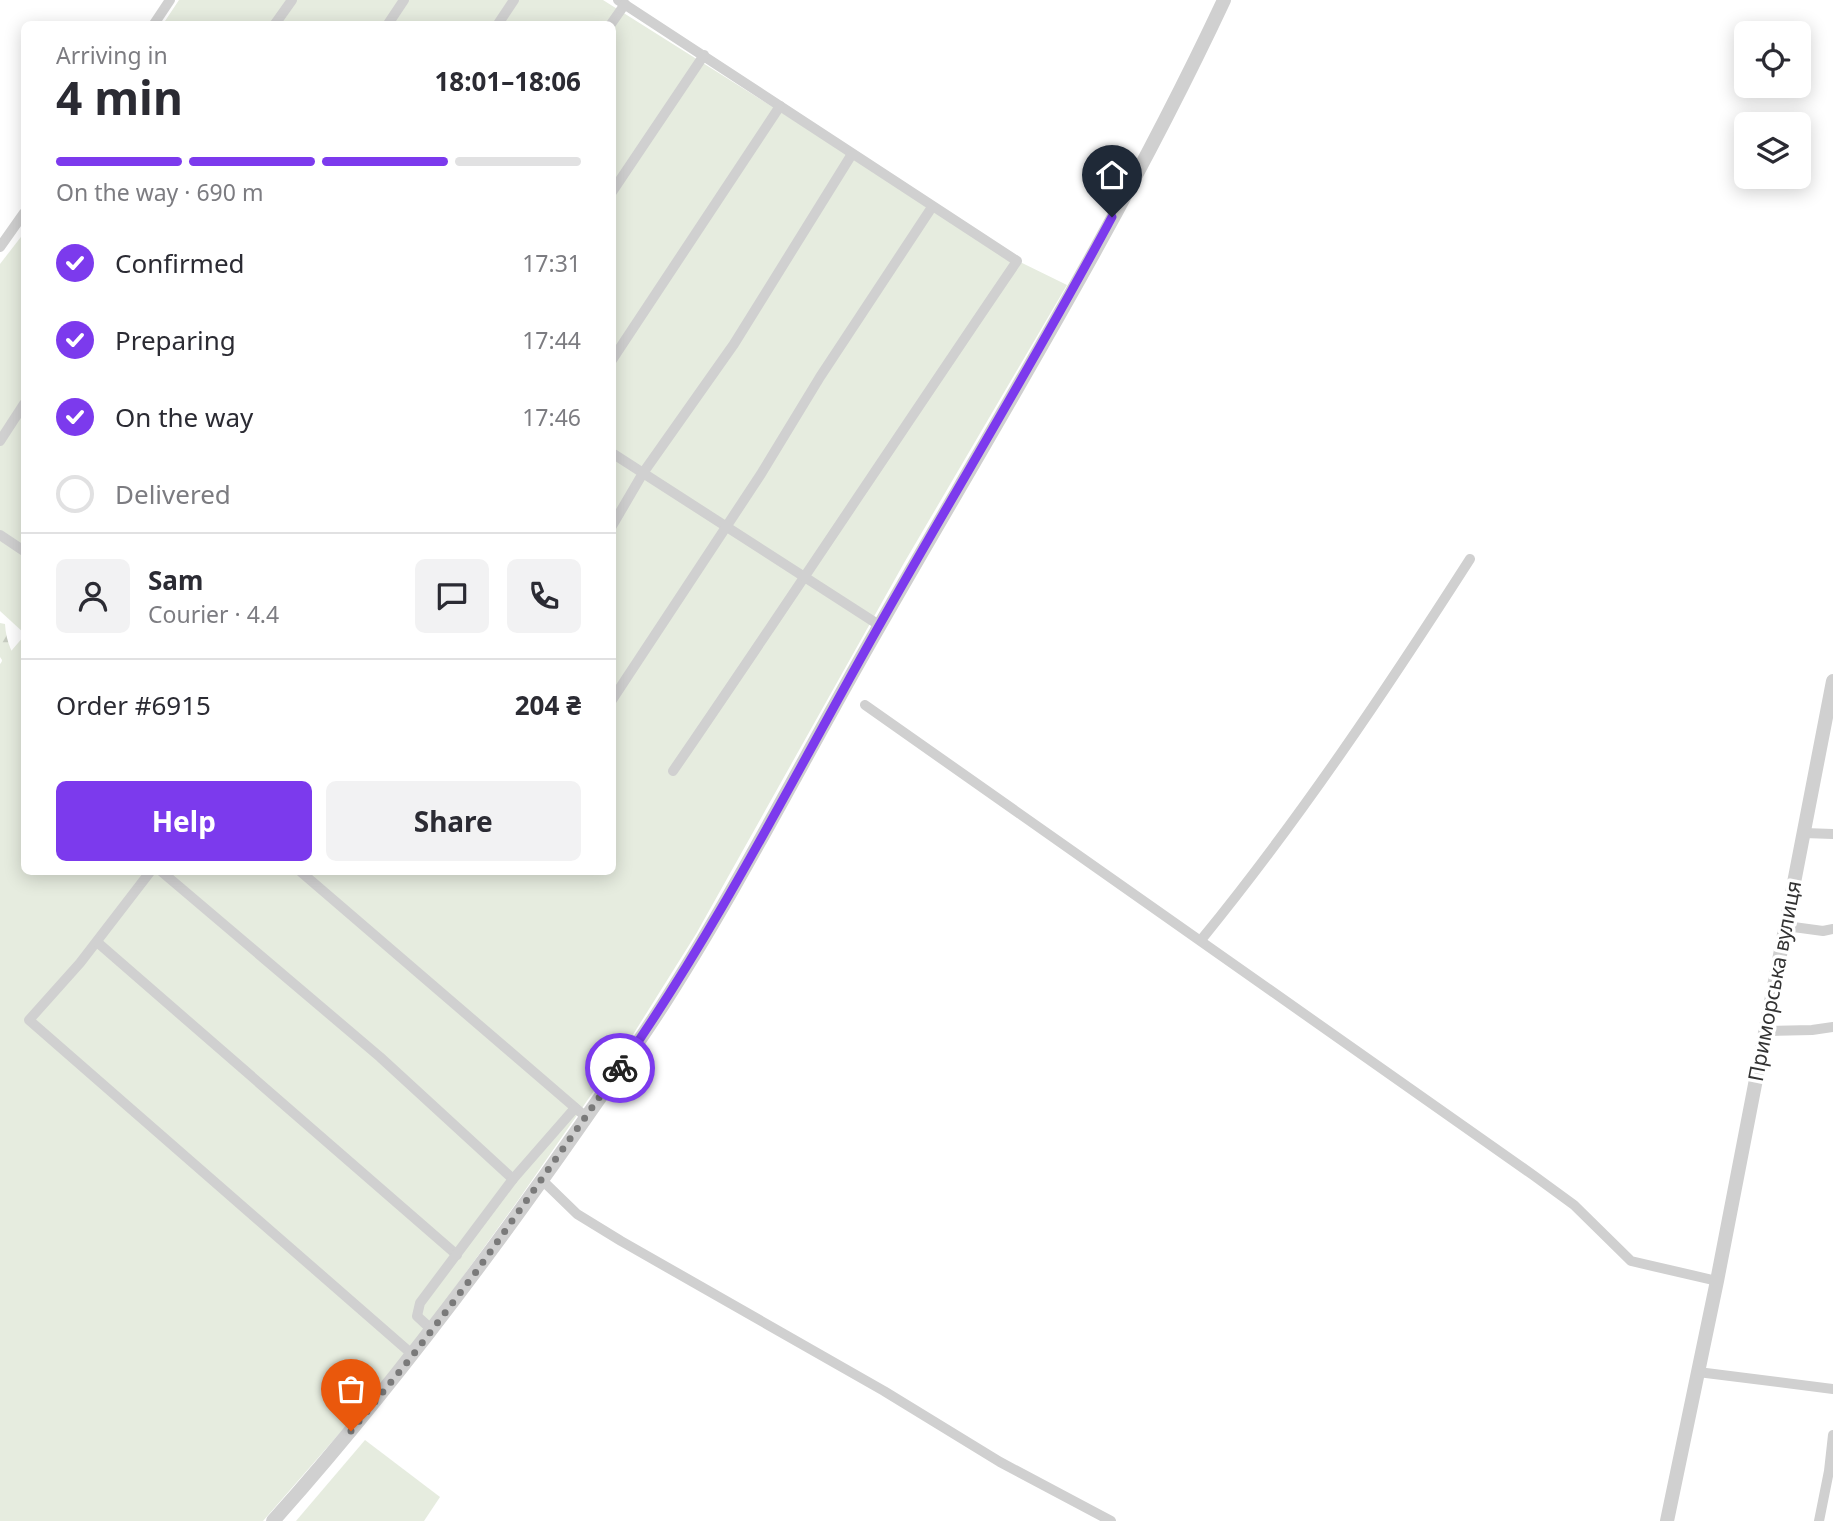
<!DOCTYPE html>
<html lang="en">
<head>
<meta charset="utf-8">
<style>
  :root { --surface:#fff; --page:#f2f2f3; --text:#2b2b33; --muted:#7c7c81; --line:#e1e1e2; --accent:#7c3aed }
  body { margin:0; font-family:"Noto Sans",sans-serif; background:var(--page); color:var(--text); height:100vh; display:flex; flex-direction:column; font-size:26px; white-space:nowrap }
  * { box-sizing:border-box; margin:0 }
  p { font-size:23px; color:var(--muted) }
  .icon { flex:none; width:38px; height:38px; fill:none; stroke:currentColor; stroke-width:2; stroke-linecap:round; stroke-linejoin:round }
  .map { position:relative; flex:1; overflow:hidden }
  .sheet { position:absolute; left:21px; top:21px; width:595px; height:854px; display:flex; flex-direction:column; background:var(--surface); border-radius:10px; box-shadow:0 4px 18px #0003 }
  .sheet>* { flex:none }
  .fabs { position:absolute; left:1734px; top:21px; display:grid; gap:14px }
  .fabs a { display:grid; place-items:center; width:77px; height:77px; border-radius:10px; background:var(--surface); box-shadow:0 4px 18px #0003; font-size:35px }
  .pin { position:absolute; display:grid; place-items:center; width:60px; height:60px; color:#fff; margin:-72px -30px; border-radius:50% 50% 50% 0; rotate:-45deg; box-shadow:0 0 7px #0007 }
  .pin .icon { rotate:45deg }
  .courier { position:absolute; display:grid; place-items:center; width:70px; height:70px; margin:-35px; border:5px solid #7c3aed; border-radius:50%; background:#fff; color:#222; box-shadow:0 2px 9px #0007 }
  .headline em { font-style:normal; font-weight:700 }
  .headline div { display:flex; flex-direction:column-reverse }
  .headline { display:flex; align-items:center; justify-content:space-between; height:119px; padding:0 35px }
  h1 { font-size:46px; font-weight:700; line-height:52px }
  .bar { display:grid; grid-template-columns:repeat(4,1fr); gap:10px 7px; align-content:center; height:84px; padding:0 35px }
  .bar i { height:9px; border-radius:5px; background:var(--line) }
  .bar .selected { background:var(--accent) }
  .bar p { grid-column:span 4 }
  .line { display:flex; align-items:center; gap:18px; padding:0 35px; border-top:2px solid var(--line) }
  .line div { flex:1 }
  .round { display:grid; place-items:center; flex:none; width:74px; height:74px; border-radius:10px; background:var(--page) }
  ol { padding:0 35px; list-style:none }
  li { display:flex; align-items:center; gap:21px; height:77px }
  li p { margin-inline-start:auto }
  li .icon { padding:7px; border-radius:50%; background:var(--accent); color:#fff; stroke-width:4 }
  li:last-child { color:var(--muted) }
  li i { width:38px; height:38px; border:4px solid var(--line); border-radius:50% }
  .action { display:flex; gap:14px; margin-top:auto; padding:14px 35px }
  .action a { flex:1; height:80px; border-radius:10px; background:var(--accent); color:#fff; font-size:28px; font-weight:700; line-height:80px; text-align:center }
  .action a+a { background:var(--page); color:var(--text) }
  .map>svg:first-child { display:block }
  .forest { fill:url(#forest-firs) }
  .green { fill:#e6ecdf }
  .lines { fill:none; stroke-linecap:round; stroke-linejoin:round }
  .minor { stroke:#d0d0d0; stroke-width:10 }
  .tertiary { stroke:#d0d0d0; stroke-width:14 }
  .done { stroke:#7a7a7a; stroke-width:7; stroke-dasharray:0 12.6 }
  .route { stroke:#7c3aed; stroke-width:9 }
  .labels { text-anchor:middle; stroke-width:7; stroke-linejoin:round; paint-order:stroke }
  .street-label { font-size:21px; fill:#333; stroke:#fff }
</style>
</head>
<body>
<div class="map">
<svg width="1833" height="1521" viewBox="0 0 1833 1521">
  <defs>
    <pattern id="forest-firs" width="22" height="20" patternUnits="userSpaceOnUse" patternTransform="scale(1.75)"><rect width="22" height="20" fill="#e6ecdf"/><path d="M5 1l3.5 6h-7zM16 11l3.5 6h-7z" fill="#c6cbc0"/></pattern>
  </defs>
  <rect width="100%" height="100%" fill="#fff"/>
  <path class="forest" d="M0,623L5,624C6,643 13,656 24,670L0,671L2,660L0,657Z"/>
  <g class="green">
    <polygon points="179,0 603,0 879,174 983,244 1067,285 904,563 696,934 634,1033 519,1199 399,1365 263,1521 0,1521 0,664 24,636 24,872 612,872 612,24 163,24"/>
    <polygon points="24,233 24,633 0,611 0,264"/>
    <polygon points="365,1440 440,1497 424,1521 296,1521"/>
  </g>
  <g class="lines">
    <g class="minor">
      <path d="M618,0L1017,261C901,431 789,602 673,771"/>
      <polyline points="154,24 170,0"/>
      <polyline points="275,24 292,0"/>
      <polyline points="388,24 404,0"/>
      <polyline points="498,24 514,0"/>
      <polyline points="611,24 625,4"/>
      <polyline points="612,192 704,55"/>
      <polyline points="0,247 24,213"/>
      <polyline points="612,360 780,106"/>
      <polyline points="0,441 24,404"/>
      <polyline points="612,453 879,625"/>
      <polyline points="612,526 643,473 734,344 852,154"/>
      <polyline points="0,535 24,551"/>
      <polyline points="612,700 761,474 820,377 932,207"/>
      <polyline points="865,705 1533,1175 1574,1205 1631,1261 1717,1281"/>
      <polyline points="1804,833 1833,834"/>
      <polyline points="150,872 80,963 29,1020 413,1355"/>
      <polyline points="162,872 380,1057 513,1179"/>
      <polyline points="301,872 586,1117"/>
      <polyline points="1786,926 1823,931 1833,929"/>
      <path d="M1201,940C1299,820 1386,690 1470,559"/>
      <polyline points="97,942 457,1255"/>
      <polyline points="1766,1031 1812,1030 1833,1027"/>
      <polyline points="542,1180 577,1214 621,1241 884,1391 1000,1462 1111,1521"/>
      <polyline points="432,1330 417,1316 420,1303 513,1179 575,1108"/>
      <polyline points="1698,1372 1833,1389"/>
      <polyline points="1819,1521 1829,1471 1833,1435"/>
    </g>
    <g class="tertiary">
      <path d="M273,1521C384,1397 483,1265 578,1129C604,1092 630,1055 655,1017C737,891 805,755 880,625C998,419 1123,216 1224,0"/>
      <polyline points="1667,1521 1717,1281 1833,681"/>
    </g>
  </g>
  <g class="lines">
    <polyline class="done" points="351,1431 413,1355 476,1272 620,1068"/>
    <path class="route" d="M620,1068C713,935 787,790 866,649C947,504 1034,363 1112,217"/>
  </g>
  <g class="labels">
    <g class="street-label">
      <text transform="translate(1775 981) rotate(-79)" y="7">Приморська вулиця</text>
    </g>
  </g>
</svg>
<div class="fabs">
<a><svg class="icon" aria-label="locate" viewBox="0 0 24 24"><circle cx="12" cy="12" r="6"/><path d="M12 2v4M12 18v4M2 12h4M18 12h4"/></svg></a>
<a><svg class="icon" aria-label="layers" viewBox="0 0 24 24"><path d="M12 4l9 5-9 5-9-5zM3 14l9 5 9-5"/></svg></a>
</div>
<div class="pin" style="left:351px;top:1431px;background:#ea580c"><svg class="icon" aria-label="bag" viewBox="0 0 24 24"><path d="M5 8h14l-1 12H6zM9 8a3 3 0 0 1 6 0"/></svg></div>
<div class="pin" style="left:1112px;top:217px;background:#1f2937"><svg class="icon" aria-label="home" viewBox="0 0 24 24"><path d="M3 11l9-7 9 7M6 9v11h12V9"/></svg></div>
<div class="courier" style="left:620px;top:1068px"><svg class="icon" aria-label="bike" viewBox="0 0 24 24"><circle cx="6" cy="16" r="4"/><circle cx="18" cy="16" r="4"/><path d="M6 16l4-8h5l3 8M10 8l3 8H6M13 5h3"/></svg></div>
<section class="sheet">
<div class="headline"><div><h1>4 min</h1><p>Arriving in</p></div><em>18:01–18:06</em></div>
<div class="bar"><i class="selected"></i><i class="selected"></i><i class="selected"></i><i></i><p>On the way · 690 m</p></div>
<ol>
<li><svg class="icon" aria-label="check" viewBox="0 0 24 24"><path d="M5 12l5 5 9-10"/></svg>Confirmed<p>17:31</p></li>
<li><svg class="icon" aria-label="check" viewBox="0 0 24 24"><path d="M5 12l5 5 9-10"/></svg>Preparing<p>17:44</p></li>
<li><svg class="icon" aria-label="check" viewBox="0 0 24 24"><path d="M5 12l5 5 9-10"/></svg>On the way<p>17:46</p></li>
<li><i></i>Delivered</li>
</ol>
<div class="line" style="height:126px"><a class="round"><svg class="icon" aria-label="person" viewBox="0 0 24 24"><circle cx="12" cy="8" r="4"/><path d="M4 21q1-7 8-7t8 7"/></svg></a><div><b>Sam</b><p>Courier · 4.4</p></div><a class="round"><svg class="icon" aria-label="chat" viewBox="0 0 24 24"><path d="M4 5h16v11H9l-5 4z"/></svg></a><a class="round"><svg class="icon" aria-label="phone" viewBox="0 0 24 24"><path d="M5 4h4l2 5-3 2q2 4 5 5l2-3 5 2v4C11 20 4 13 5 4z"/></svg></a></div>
<div class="line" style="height:91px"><div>Order #6915</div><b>204 ₴</b></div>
<div class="action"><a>Help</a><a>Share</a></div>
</section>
</div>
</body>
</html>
